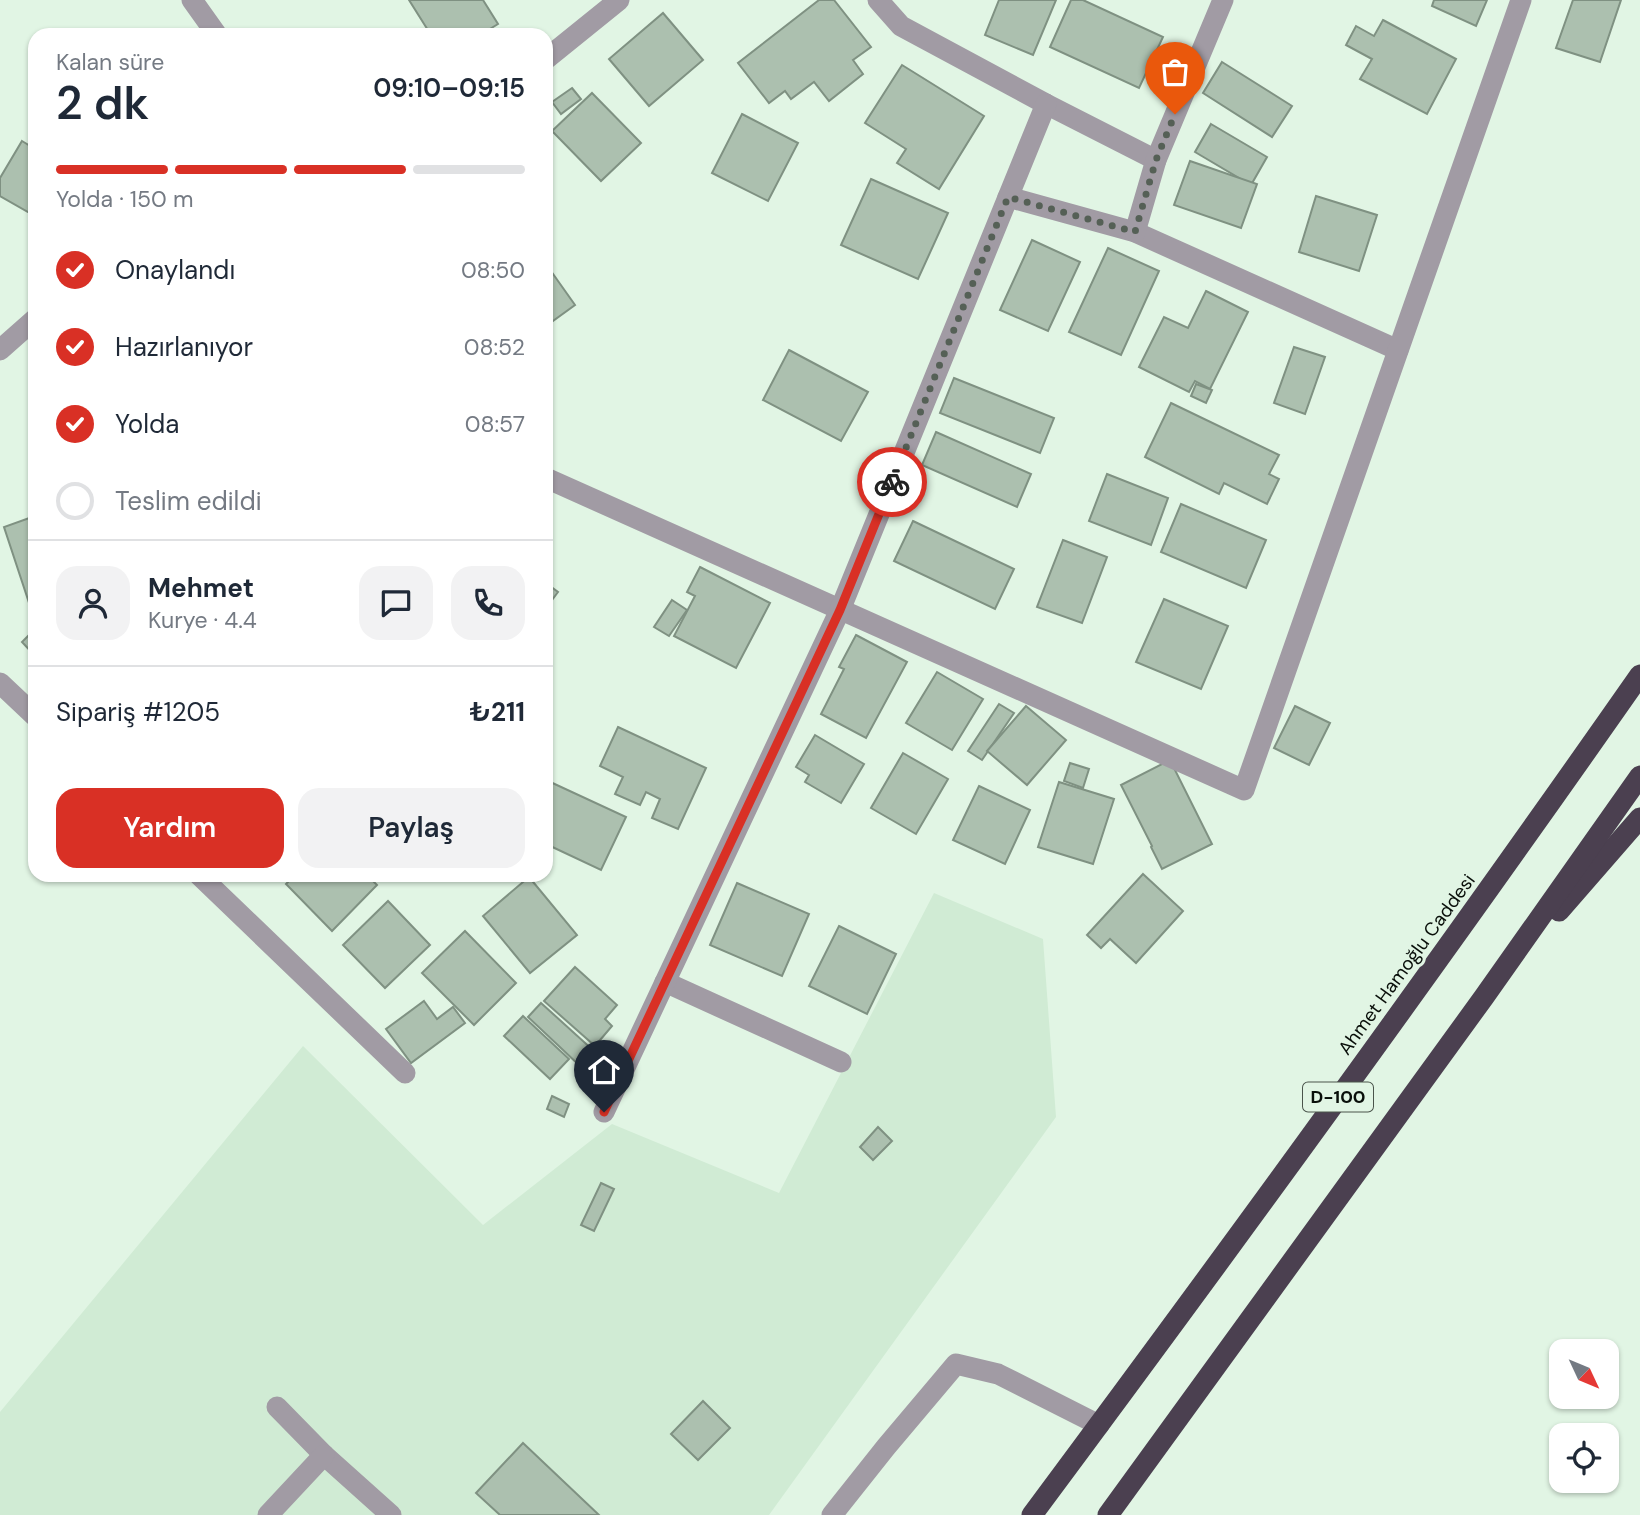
<!DOCTYPE html>
<html lang="tr">
<head>
<meta charset="utf-8">
<style>
  :root { --surface:#fff; --page:#f2f2f3; --text:#1f2937; --muted:#747a83; --line:#e0e1e3; --accent:#d93025 }
  body { margin:0; font-family:"DM Sans",sans-serif; background:var(--page); color:var(--text); height:100vh; display:flex; flex-direction:column; font-size:26px; white-space:nowrap }
  * { box-sizing:border-box; margin:0 }
  p { font-size:23px; color:var(--muted) }
  .icon { flex:none; width:38px; height:38px; fill:none; stroke:currentColor; stroke-width:2; stroke-linecap:round; stroke-linejoin:round }
  .map { position:relative; flex:1; overflow:hidden }
  .details { position:absolute; left:28px; top:28px; width:525px; height:854px; display:flex; flex-direction:column; background:var(--surface); border-radius:21px; box-shadow:0 2px 5px #0004 }
  .details>* { flex:none }
  .needle { width:46px; rotate:134deg }
  .fabs { position:absolute; left:1549px; top:1339px; display:grid; gap:14px }
  .fabs a { display:grid; place-items:center; width:70px; height:70px; border-radius:14px; background:var(--surface); box-shadow:0 2px 5px #0004; font-size:35px }
  .pin { position:absolute; display:grid; place-items:center; width:60px; height:60px; color:#fff; margin:-72px -30px; border-radius:50% 50% 50% 0; rotate:-45deg; box-shadow:0 0 7px #0007 }
  .pin .icon { rotate:45deg }
  .courier { position:absolute; display:grid; place-items:center; width:70px; height:70px; margin:-35px; border:5px solid #d93025; border-radius:50%; background:#fff; color:#222; box-shadow:0 2px 9px #0007 }
  .summary em { font-style:normal; font-weight:600 }
  .summary div { display:flex; flex-direction:column-reverse }
  .summary { display:flex; align-items:center; justify-content:space-between; height:119px; padding:0 28px }
  h1 { font-size:46px; font-weight:600; line-height:52px }
  .bar { display:grid; grid-template-columns:repeat(4,1fr); gap:10px 7px; align-content:center; height:84px; padding:0 28px }
  .bar i { height:9px; border-radius:5px; background:var(--line) }
  .bar .active { background:var(--accent) }
  .bar p { grid-column:span 4 }
  .line { display:flex; align-items:center; gap:18px; padding:0 28px; border-top:2px solid var(--line) }
  .line div { flex:1 }
  .round { display:grid; place-items:center; flex:none; width:74px; height:74px; border-radius:21px; background:var(--page) }
  ol { padding:0 28px; list-style:none }
  li { display:flex; align-items:center; gap:21px; height:77px }
  li p { margin-inline-start:auto }
  li .icon { padding:7px; border-radius:50%; background:var(--accent); color:#fff; stroke-width:4 }
  li:last-child { color:var(--muted) }
  li i { width:38px; height:38px; border:4px solid var(--line); border-radius:50% }
  .cta { display:flex; gap:14px; margin-top:auto; padding:14px 28px }
  .cta a { flex:1; height:80px; border-radius:21px; background:var(--accent); color:#fff; font-size:28px; font-weight:600; line-height:80px; text-align:center }
  .cta a+a { background:var(--page); color:var(--text) }
  .map>svg:first-child { display:block }
  .built { fill:#d0ebd4 }
  .building { fill:#acc0af; stroke:#7f9182; stroke-width:2 }
  .lines { fill:none; stroke-linecap:round; stroke-linejoin:round }
  .minor { stroke:#a19ba4; stroke-width:21 }
  .highway { stroke:#4b4050; stroke-width:21 }
  .done { stroke:#556056; stroke-width:7; stroke-dasharray:0 12.6 }
  .route { stroke:#d93025; stroke-width:9 }
  .labels { text-anchor:middle; stroke-width:6; stroke-linejoin:round; paint-order:stroke }
  .shield { fill:#e1f5e4; stroke:#4a544b; stroke-width:2 }
  .shield-label { font-size:18px; font-weight:bold; fill:#090f0a }
  .street-label { font-size:19px; fill:#090f0a; stroke:#e1f5e4 }
</style>
</head>
<body>
<div class="map">
<svg width="1640" height="1515" viewBox="0 0 1640 1515">
  <rect width="100%" height="100%" fill="#e1f5e4"/>
  <polygon class="built" points="934,893 1043,939 1056,1117 769,1515 0,1515 0,1412 303,1046 483,1225 612,1124 779,1193"/>
  <g class="building">
    <polygon points="409,0 483,0 498,24 480,35 431,35"/>
    <polygon points="819,0 834,0 871,47 853,60 863,74 829,101 814,82 791,99 785,91 769,103 738,63"/>
    <polygon points="999,0 1056,0 1033,55 985,35"/>
    <polygon points="1071,0 1083,0 1163,37 1139,88 1050,47"/>
    <polygon points="1434,0 1487,0 1476,26 1432,6"/>
    <polygon points="1573,0 1621,0 1600,62 1556,48"/>
    <polygon points="663,13 703,60 649,106 609,59"/>
    <polygon points="1383,20 1456,59 1427,114 1360,79 1372,59 1346,45 1356,26 1374,36"/>
    <polygon points="1222,62 1292,106 1272,137 1203,93"/>
    <polygon points="902,65 984,116 939,189 897,163 906,149 865,123"/>
    <polygon points="572,88 581,99 561,114 552,102"/>
    <polygon points="592,93 641,143 601,181 552,131"/>
    <polygon points="742,114 798,143 768,201 712,173"/>
    <polygon points="1211,124 1267,157 1251,185 1195,152"/>
    <polygon points="22,141 35,149 35,216 0,196 0,178"/>
    <polygon points="1190,161 1257,184 1241,228 1174,205"/>
    <polygon points="871,179 948,213 918,279 841,245"/>
    <polygon points="1316,196 1377,215 1359,271 1299,252"/>
    <polygon points="1032,240 1080,262 1048,331 1000,310"/>
    <polygon points="1108,248 1159,271 1121,355 1069,332"/>
    <polygon points="546,264 575,305 546,326"/>
    <polygon points="1206,291 1248,312 1210,389 1195,381 1189,392 1139,367 1164,317 1188,328"/>
    <polygon points="1294,347 1325,357 1305,414 1274,403"/>
    <polygon points="789,350 868,392 841,441 763,400"/>
    <polygon points="954,378 1054,418 1040,453 940,413"/>
    <polygon points="1196,384 1212,390 1206,403 1191,396"/>
    <polygon points="1171,403 1279,455 1269,474 1279,479 1267,504 1224,483 1219,494 1145,457"/>
    <polygon points="936,432 1031,474 1017,507 922,465"/>
    <polygon points="1107,474 1168,498 1151,545 1089,521"/>
    <polygon points="1181,504 1266,540 1246,588 1161,552"/>
    <polygon points="35,516 35,621 4,527"/>
    <polygon points="913,521 1014,569 995,609 894,561"/>
    <polygon points="1063,540 1107,557 1082,623 1037,607"/>
    <polygon points="700,567 770,603 736,668 674,636 695,596 687,592"/>
    <polygon points="546,583 558,592 546,608"/>
    <polygon points="1164,599 1228,626 1201,689 1136,662"/>
    <polygon points="672,600 687,610 669,636 654,627"/>
    <polygon points="35,629 35,656 22,642"/>
    <polygon points="856,635 907,662 866,738 821,714 844,669 839,667"/>
    <polygon points="937,672 983,699 952,750 906,723"/>
    <polygon points="999,704 1014,713 982,760 968,751"/>
    <polygon points="1026,706 1066,740 1027,785 987,751"/>
    <polygon points="1295,706 1330,723 1309,765 1274,748"/>
    <polygon points="618,727 706,768 678,829 652,818 660,799 646,792 640,805 615,794 623,777 600,766"/>
    <polygon points="815,735 864,764 841,803 805,782 809,775 796,767"/>
    <polygon points="903,753 948,779 916,834 871,808"/>
    <polygon points="1170,760 1212,844 1162,869 1151,847 1152,846 1121,785"/>
    <polygon points="1070,763 1089,769 1083,788 1064,781"/>
    <polygon points="546,780 626,817 601,870 546,844"/>
    <polygon points="1059,782 1114,799 1093,864 1038,847"/>
    <polygon points="979,786 1030,810 1005,864 953,840"/>
    <polygon points="1143,874 1183,911 1136,963 1110,939 1101,948 1087,935"/>
    <polygon points="295,875 367,875 377,885 332,931 286,884"/>
    <polygon points="529,877 577,935 530,973 483,916"/>
    <polygon points="737,883 809,914 782,976 710,945"/>
    <polygon points="388,901 430,945 385,988 343,945"/>
    <polygon points="839,926 896,954 867,1014 809,986"/>
    <polygon points="465,931 516,983 474,1025 422,973"/>
    <polygon points="575,967 617,1005 605,1019 612,1026 595,1046 544,1001"/>
    <polygon points="424,1001 437,1019 453,1007 465,1023 411,1063 386,1029"/>
    <polygon points="541,1003 594,1051 580,1066 528,1017"/>
    <polygon points="523,1016 569,1059 550,1079 504,1036"/>
    <polygon points="552,1096 569,1104 564,1117 547,1109"/>
    <polygon points="878,1127 892,1141 873,1160 860,1147"/>
    <polygon points="601,1183 614,1189 594,1231 581,1225"/>
    <polygon points="703,1401 730,1428 698,1460 671,1434"/>
    <polygon points="523,1443 599,1515 500,1515 476,1493"/>
  </g>
  <g class="lines">
    <g class="minor">
      <polyline points="192,0 217,35"/>
      <polyline points="878,0 901,26 1046,104 1156,160"/>
      <polyline points="546,59 619,0"/>
      <polyline points="1008,197 1135,232 1398,350"/>
      <polyline points="1135,232 1156,160 1223,0"/>
      <polyline points="0,350 35,319"/>
      <polyline points="546,478 1244,790 1521,0"/>
      <polyline points="0,683 35,716"/>
      <polyline points="199,875 405,1073"/>
      <polyline points="665,982 841,1062"/>
      <polyline points="604,1112 840,610 1046,104"/>
      <polyline points="277,1407 324,1455 391,1515"/>
      <polyline points="268,1515 324,1455"/>
      <polyline points="832,1515 886,1447 956,1364 998,1374 1099,1425"/>
    </g>
    <g class="highway">
      <polyline points="1559,911 1640,818"/>
      <path d="M1032,1515C1238,1238 1442,958 1640,675"/>
      <polyline points="1108,1515 1484,997 1640,776"/>
    </g>
  </g>
  <g class="lines">
    <polyline class="done" points="892,482 1008,197 1135,232 1156,160 1175,114"/>
    <polyline class="route" points="604,1112 840,610 892,482"/>
  </g>
  <g class="labels">
    <rect class="shield" x="1303" y="1082.5" width="70" height="29" rx="5"/>
    <g class="shield-label">
      <text x="1338" y="1103">D-100</text>
    </g>
    <g class="street-label">
      <text transform="translate(1406 964) rotate(-54)" y="7">Ahmet Hamoğlu Caddesi</text>
    </g>
  </g>
</svg>
<div class="fabs">
<a><svg class="needle" viewBox="-14 -14 28 28"><path d="M0-13l5 13h-10z" fill="#e53935"/><path d="M0 13l5-13h-10z" fill="#747a83"/></svg></a>
<a><svg class="icon" aria-label="locate" viewBox="0 0 24 24"><circle cx="12" cy="12" r="6"/><path d="M12 2v4M12 18v4M2 12h4M18 12h4"/></svg></a>
</div>
<div class="pin" style="left:1175px;top:114px;background:#ea580c"><svg class="icon" aria-label="bag" viewBox="0 0 24 24"><path d="M5 8h14l-1 12H6zM9 8a3 3 0 0 1 6 0"/></svg></div>
<div class="pin" style="left:604px;top:1112px;background:#1f2937"><svg class="icon" aria-label="home" viewBox="0 0 24 24"><path d="M3 11l9-7 9 7M6 9v11h12V9"/></svg></div>
<div class="courier" style="left:892px;top:482px"><svg class="icon" aria-label="bike" viewBox="0 0 24 24"><circle cx="6" cy="16" r="4"/><circle cx="18" cy="16" r="4"/><path d="M6 16l4-8h5l3 8M10 8l3 8H6M13 5h3"/></svg></div>
<section class="details">
<div class="summary"><div><h1>2 dk</h1><p>Kalan süre</p></div><em>09:10–09:15</em></div>
<div class="bar"><i class="active"></i><i class="active"></i><i class="active"></i><i></i><p>Yolda · 150 m</p></div>
<ol>
<li><svg class="icon" aria-label="check" viewBox="0 0 24 24"><path d="M5 12l5 5 9-10"/></svg>Onaylandı<p>08:50</p></li>
<li><svg class="icon" aria-label="check" viewBox="0 0 24 24"><path d="M5 12l5 5 9-10"/></svg>Hazırlanıyor<p>08:52</p></li>
<li><svg class="icon" aria-label="check" viewBox="0 0 24 24"><path d="M5 12l5 5 9-10"/></svg>Yolda<p>08:57</p></li>
<li><i></i>Teslim edildi</li>
</ol>
<div class="line" style="height:126px"><a class="round"><svg class="icon" aria-label="person" viewBox="0 0 24 24"><circle cx="12" cy="8" r="4"/><path d="M4 21q1-7 8-7t8 7"/></svg></a><div><b>Mehmet</b><p>Kurye · 4.4</p></div><a class="round"><svg class="icon" aria-label="chat" viewBox="0 0 24 24"><path d="M4 5h16v11H9l-5 4z"/></svg></a><a class="round"><svg class="icon" aria-label="phone" viewBox="0 0 24 24"><path d="M5 4h4l2 5-3 2q2 4 5 5l2-3 5 2v4C11 20 4 13 5 4z"/></svg></a></div>
<div class="line" style="height:91px"><div>Sipariş #1205</div><b>₺211</b></div>
<div class="cta"><a>Yardım</a><a>Paylaş</a></div>
</section>
</div>
</body>
</html>
